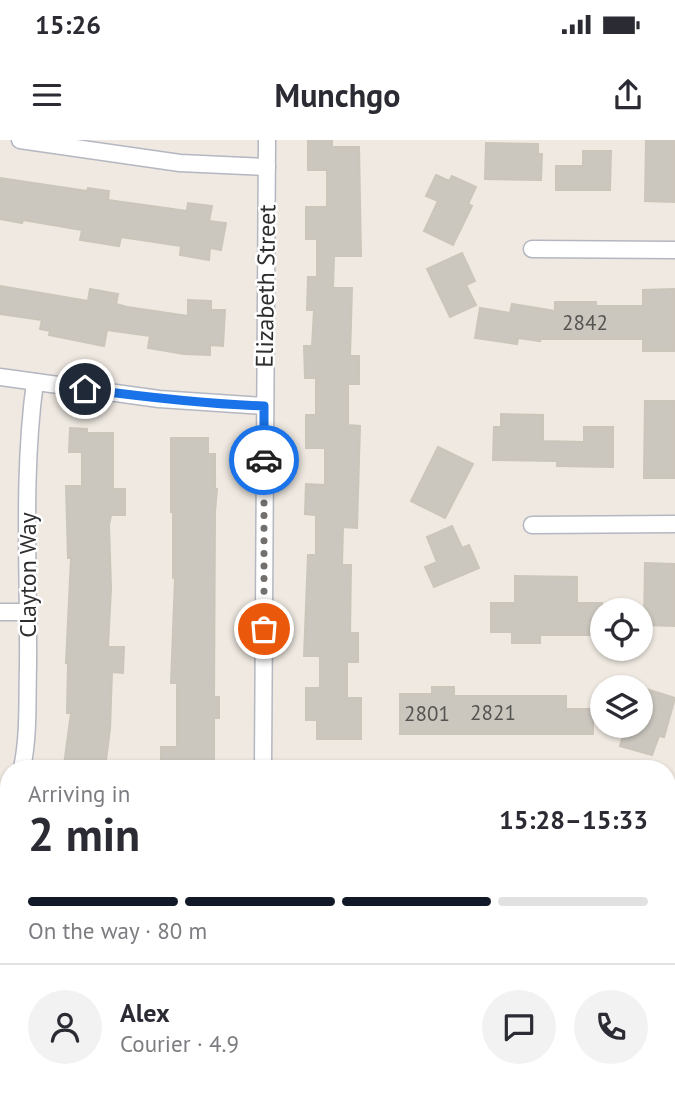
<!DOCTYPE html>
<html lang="en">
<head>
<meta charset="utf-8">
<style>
  :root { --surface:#fff; --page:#f2f2f3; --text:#2b2b33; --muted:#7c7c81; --line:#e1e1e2; --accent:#111827 }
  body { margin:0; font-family:"PT Sans",sans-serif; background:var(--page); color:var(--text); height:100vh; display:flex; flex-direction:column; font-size:26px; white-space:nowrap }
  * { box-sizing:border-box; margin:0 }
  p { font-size:23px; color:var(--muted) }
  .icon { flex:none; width:38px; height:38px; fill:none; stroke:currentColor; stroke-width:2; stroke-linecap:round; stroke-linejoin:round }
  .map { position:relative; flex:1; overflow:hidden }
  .panel { position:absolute; left:0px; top:620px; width:676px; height:345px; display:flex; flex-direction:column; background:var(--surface); border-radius:28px 28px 0 0; box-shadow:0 2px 5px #0004 }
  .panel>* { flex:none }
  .tools { position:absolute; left:590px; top:458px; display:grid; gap:14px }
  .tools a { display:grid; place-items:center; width:63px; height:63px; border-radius:50%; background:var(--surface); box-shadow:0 2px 5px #0004; font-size:35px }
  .pin { position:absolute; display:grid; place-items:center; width:60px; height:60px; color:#fff; margin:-30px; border:4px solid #fff; border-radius:50%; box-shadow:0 2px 7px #0007 }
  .courier { position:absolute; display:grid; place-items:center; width:70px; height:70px; margin:-35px; border:5px solid #1a73e8; border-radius:50%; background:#fff; color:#222; box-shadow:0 2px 9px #0007 }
  .headline em { font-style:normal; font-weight:700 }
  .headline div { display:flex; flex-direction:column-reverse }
  .headline { display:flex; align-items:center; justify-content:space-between; height:119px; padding:0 28px }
  h1 { font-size:46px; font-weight:700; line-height:52px }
  .bar { display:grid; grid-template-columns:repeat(4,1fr); gap:10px 7px; align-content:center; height:84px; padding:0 28px }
  .bar i { height:9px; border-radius:5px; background:var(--line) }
  .bar .on { background:var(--accent) }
  .bar p { grid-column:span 4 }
  .line { display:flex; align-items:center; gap:18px; padding:0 28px; border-top:2px solid var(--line) }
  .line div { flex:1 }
  .round { display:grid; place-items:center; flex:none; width:74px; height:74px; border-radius:37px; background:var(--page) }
  .status { display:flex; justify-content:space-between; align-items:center; height:49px; padding:0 35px; background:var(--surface); direction:ltr }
  .status svg { height:19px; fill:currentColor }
  header { display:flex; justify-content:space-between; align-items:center; height:91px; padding:0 28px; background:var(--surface); font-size:32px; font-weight:700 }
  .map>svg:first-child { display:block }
  .building { fill:#cbc7bf; stroke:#cbc5ba; stroke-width:2 }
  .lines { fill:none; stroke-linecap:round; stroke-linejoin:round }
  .street-casing { stroke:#b4b7c1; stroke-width:19 }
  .street { stroke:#fff; stroke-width:16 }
  .done { stroke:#726f6d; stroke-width:7; stroke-dasharray:0 12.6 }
  .route { stroke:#1a73e8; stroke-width:9 }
  .labels { text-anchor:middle; stroke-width:5; stroke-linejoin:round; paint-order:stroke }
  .number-label { font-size:21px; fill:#555452 }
  .street-label { font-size:24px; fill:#2e2e2e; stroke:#fff }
</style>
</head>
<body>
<div class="status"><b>15:26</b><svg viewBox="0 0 49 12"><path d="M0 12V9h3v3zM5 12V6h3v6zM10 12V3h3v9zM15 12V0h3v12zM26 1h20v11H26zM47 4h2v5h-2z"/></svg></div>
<header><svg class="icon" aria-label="menu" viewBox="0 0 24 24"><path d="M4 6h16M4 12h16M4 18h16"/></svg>Munchgo<svg class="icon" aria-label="share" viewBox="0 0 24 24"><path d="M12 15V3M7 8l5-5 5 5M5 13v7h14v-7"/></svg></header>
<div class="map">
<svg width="675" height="963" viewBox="0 0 675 963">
  <rect width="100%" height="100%" fill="#efe9e1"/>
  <g class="building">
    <polygon points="308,0 332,0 332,7 359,7 361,116 334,116 333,148 352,148 350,216 359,216 359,244 348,244 348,285 360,286 357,388 343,387 342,425 351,425 350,493 358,493 358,522 347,522 347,558 361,558 361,599 317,599 317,580 306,580 306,548 320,548 320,516 304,516 308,415 316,415 316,375 305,374 306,344 325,345 325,308 306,308 306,275 316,275 316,238 305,238 304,206 312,206 314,170 307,170 308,137 317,137 317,99 306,99 306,67 327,67 327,30 308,30"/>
    <polygon points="646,0 675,0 675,62 645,61"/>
    <polygon points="486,3 538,4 538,14 542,14 541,40 485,39"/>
    <polygon points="583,11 611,11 610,50 556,50 556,26 583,26"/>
    <polygon points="436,35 449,41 452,36 476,47 468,64 472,66 453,105 424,91 438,61 426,56"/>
    <polygon points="0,38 87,51 88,48 109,51 108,60 187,71 188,63 212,66 209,81 226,83 221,110 210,108 209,120 180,115 181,106 121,97 119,106 80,100 82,90 23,80 22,83 0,79"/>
    <polygon points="462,113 475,141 466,145 476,165 450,177 427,129"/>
    <polygon points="0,146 88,161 90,149 118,154 116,164 127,167 188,176 188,160 211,161 211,170 225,170 223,206 210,205 210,215 184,214 148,208 150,196 107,190 104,206 49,195 50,191 40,189 42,180 0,174"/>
    <polygon points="675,149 675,211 643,211 643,199 540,199 540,201 518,198 517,204 475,198 480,168 510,173 512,164 555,171 555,162 596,162 596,166 643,166 643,150"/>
    <polygon points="645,261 675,261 675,338 644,338"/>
    <polygon points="501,274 543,275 543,301 584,302 584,287 613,287 613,327 557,326 557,321 493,320 494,287 501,287"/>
    <polygon points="70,288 87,289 87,293 113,293 113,349 125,349 125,375 111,375 109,385 111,448 108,507 124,507 123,533 112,532 110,589 105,628 75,628 75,626 64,625 71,573 67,573 68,523 66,523 71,418 68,418 66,346 82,346 82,312 69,312"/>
    <polygon points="171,298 208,298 208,314 215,314 215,349 217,349 215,372 214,557 219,557 219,578 214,578 214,626 207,628 161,628 161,607 177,607 177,543 171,543 175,438 173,438 173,372 171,372"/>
    <polygon points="438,307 473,324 445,378 411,361"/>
    <polygon points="452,386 462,408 469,405 479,428 434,447 425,427 437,422 427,397"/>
    <polygon points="645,423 675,424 675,486 644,485"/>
    <polygon points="515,436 577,437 577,463 602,463 602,495 540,495 540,503 512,503 512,492 491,492 491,463 515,463"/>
    <polygon points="432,547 454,547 454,556 566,556 566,569 593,569 593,594 400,594 400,554 432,554"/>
    <polygon points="640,547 675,558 664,597 659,596 652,615 620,606 626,586 640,586"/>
  </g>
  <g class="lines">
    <defs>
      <g id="street">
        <polyline points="20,0 180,23 267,27"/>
        <polyline points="532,109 675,110"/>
        <polyline points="0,237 159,259 264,266"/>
        <polyline points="532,385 675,384"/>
        <polyline points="0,472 29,472"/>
        <path d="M22,628C29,595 27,560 28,526C29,432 22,336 35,242"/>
        <polyline points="263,628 267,0"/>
        <polyline points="667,667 675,669"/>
        <polyline points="0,699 9,674"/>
        <polyline points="0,943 9,943"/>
      </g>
    </defs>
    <use href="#street" class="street-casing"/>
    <use href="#street" class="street"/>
  </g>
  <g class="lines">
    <polyline class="done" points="264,489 264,320"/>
    <path class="route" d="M85,249C145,257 204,264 264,266V320"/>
  </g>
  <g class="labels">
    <g class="number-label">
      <text x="585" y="190">2842</text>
      <text x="493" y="580">2821</text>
      <text x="427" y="581">2801</text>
    </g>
    <g class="street-label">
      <text transform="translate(266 146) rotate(-89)" y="8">Elizabeth Street</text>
      <text transform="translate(28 435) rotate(-90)" y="8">Clayton Way</text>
    </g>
  </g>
</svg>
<div class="tools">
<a><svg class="icon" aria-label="locate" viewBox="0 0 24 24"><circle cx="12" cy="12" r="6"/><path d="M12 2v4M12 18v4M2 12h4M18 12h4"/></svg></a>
<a><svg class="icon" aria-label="layers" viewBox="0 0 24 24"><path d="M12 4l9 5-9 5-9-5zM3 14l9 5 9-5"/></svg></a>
</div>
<div class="pin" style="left:264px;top:489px;background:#ea580c"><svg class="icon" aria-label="bag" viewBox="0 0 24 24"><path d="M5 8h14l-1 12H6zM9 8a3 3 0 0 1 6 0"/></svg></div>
<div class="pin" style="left:85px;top:249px;background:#1f2937"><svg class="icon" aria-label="home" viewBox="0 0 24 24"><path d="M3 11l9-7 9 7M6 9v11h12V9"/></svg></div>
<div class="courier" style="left:264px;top:320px"><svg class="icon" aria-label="car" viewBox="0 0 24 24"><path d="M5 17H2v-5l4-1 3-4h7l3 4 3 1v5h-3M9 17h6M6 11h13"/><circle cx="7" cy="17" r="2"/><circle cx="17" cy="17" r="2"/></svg></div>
<section class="panel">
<div class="headline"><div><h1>2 min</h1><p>Arriving in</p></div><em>15:28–15:33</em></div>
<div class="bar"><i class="on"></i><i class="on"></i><i class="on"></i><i></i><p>On the way · 80 m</p></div>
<div class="line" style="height:126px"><a class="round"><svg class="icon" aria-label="person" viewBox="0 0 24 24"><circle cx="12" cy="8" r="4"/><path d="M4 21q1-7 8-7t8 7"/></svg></a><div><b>Alex</b><p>Courier · 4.9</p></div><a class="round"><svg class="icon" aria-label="chat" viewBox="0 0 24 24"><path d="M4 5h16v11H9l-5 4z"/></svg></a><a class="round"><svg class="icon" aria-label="phone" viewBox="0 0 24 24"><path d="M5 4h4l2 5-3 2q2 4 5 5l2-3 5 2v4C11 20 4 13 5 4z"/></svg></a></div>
</section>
</div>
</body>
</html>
